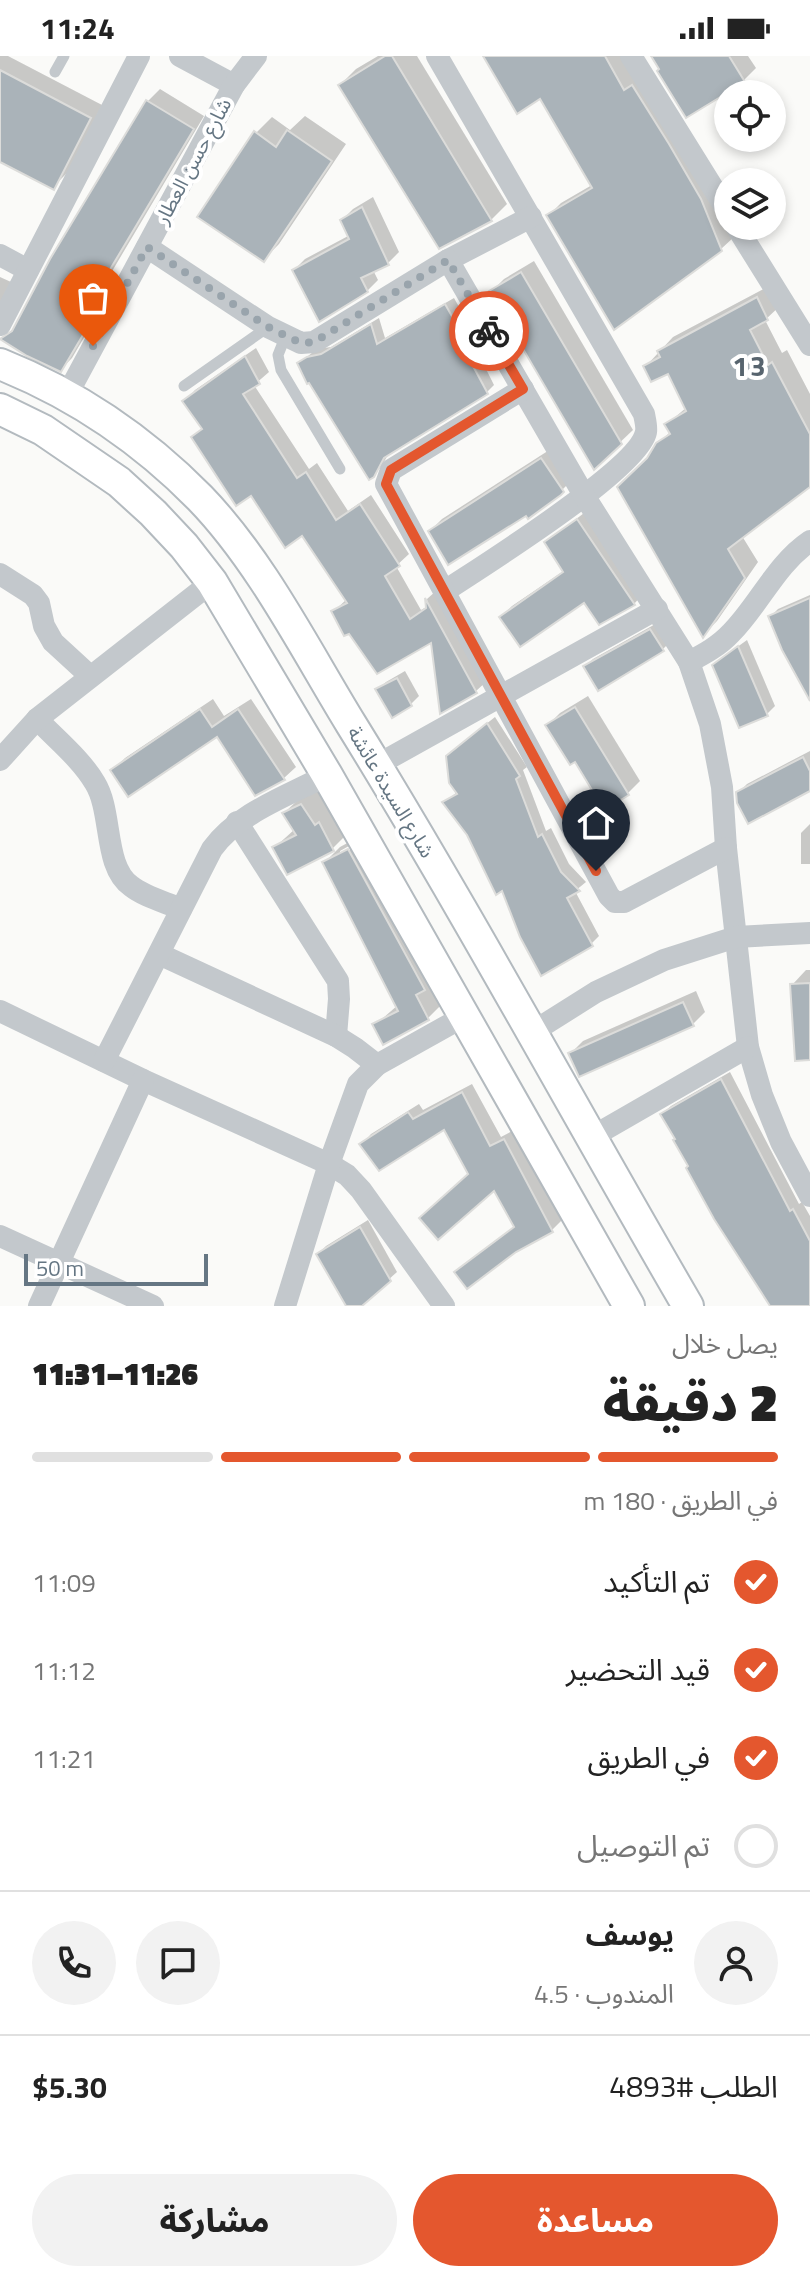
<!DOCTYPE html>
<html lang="ar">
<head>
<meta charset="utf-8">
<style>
  :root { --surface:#fff; --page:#f2f2f2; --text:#222; --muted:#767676; --line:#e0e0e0; --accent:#e4572e }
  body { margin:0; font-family:"Titillium Web","Noto Sans Arabic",sans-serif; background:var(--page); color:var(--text); direction:rtl; height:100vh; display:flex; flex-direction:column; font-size:30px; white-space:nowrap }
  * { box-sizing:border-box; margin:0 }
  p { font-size:26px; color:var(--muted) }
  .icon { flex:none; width:44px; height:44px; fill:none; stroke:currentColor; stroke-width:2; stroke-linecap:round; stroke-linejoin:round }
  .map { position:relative; height:1250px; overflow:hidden; direction:ltr }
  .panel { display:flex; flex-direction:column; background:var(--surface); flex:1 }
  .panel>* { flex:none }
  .tools { position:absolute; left:714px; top:24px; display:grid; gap:16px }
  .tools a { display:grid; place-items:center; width:72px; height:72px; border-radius:50%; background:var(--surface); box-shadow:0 4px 12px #0003; font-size:40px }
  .scale { position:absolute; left:24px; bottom:20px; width:184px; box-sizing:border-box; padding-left:8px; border:4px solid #657683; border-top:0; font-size:22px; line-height:28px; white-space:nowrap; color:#657683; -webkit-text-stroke:6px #fff; paint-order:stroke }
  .pin { position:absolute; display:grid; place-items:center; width:68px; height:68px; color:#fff; margin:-82px -34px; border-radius:50% 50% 50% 0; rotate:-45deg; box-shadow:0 0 8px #0007 }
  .pin .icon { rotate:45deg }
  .courier { position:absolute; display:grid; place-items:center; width:80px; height:80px; margin:-40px; border:6px solid #e4572e; border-radius:50%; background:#fff; color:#222; box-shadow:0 2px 10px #0007 }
  .headline em { font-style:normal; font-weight:800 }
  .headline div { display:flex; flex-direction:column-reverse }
  .headline { display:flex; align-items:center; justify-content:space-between; height:136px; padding:0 32px }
  h1 { font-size:52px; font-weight:800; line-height:60px }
  .bar { display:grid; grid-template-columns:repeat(4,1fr); gap:12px 8px; align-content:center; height:96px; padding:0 32px }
  .bar i { height:10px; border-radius:6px; background:var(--line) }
  .bar .on { background:var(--accent) }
  .bar p { grid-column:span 4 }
  .line { display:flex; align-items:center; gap:20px; padding:0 32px; border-top:2px solid var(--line) }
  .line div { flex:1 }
  .round { display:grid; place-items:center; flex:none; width:84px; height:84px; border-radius:42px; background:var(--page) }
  ol { padding:0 32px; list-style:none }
  li { display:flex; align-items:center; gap:24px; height:88px }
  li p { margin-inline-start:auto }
  li .icon { padding:8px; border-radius:50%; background:var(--accent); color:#fff; stroke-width:4 }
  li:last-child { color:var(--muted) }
  li i { width:44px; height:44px; border:4px solid var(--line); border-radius:50% }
  .primary-button { display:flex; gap:16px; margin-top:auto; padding:16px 32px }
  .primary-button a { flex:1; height:92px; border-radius:48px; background:var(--accent); color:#fff; font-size:32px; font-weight:800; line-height:92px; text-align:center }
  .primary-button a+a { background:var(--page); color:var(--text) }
  .status { display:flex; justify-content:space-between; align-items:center; height:56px; padding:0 40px; background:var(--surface); direction:ltr }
  .status svg { height:22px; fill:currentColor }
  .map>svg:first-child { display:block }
  .shadow { fill:#0003; fill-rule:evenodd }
  .building { fill:#aab3b9; stroke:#dcdcda; stroke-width:2 }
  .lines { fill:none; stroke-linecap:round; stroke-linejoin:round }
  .secondary-casing { stroke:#b3babf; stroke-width:34 }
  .lane { stroke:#c3c8cc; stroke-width:11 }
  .street { stroke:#c3c8cc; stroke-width:22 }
  .secondary { stroke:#fff; stroke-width:30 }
  .done { stroke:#99a4ac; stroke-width:8; stroke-dasharray:0 14.4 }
  .route { stroke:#e4572e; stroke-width:10 }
  .labels { text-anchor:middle; stroke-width:8; stroke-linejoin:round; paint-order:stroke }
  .street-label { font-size:20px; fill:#657683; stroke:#fff }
  .district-label { font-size:28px; font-weight:bold; letter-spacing:2px; fill:#57646e; stroke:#fff }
</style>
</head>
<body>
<div class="status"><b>11:24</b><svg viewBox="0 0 49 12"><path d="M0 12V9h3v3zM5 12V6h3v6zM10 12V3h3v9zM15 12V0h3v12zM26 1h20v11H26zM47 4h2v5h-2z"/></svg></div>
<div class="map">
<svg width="810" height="1250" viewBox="0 0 810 1250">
  <rect width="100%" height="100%" fill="#fafaf8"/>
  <g class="shadow">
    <polygon points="0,0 8,0 102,49 68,116 56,128 0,99"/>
    <polygon points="378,0 417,0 507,148 491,164 340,29 356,13"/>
    <polygon points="494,0 624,0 681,75 734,181 721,193 548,160 561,147 592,129 541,41"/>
    <polygon points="658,0 748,0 756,12 744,24"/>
    <polygon points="160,33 204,60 95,244 103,249 72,302 60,314 2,282 17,270 52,204 148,45"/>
    <polygon points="305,60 346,88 279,188 263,204 256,77 272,61 290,74"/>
    <polygon points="373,141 399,196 388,207 373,214 378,224 367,235 294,214 305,203 350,179 342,164 353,153"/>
    <polygon points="534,205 633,374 595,410 492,235 504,223"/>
    <polygon points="0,221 11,226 0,247"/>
    <polygon points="771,229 781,249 765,264 782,297 787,294 810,338 810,428 742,480 758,506 717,565 704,578 649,402 658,388 671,375 667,368 687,351 669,315 646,310 673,281"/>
    <polygon points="454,242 477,283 473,287 494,329 486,337 389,397 381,411 372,420 299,307 317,293 331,291 379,262 385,282"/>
    <polygon points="256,292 269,316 254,329 309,413 317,407 348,455 371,439 409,498 396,510 421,554 428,550 427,543 437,534 487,625 476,635 442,655 432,584 334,555 347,543 303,477 251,437 193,381 203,371 185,345 195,334"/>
    <polygon points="554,391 574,422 562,434 527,457 430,475 442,463"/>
    <polygon points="588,454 644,537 634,548 585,544 501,561 512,550 565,514 546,486"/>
    <polygon points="810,539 810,631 770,561 778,553"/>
    <polygon points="659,566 670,586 662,594 585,611 593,603"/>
    <polygon points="747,584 775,650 767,658 722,602"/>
    <polygon points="405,615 419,640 411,648 378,633 386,626"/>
    <polygon points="588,640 640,725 628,737 575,703 548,669 560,657"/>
    <polygon points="213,643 224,660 251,643 296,711 284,722 217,679 113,714 125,702"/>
    <polygon points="495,661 527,711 523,714 546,775 551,772 569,808 586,826 575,835 599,880 591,888 503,832 445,746 457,736 456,692"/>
    <polygon points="810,695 810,731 738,737 747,728"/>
    <polygon points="317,733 348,777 332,793 274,792 295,773 284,757 300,742"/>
    <polygon points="810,768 810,808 801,808 801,777"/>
    <path d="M364,778L443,947L428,962L375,969L398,949L324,807L340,791ZM356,786L358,790L340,799V795Z"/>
    <polygon points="806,914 810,914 810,993 792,929"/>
    <polygon points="696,935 705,956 693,968 571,997 583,985"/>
    <polygon points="730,1016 799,1148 802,1146 810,1160 810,1250 781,1250 690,1110 662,1058 671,1050"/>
    <polygon points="472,1028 501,1081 514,1074 562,1164 552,1174 514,1195 457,1216 515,1170 495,1132 470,1118 445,1071 362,1088 371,1078 419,1048 423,1054"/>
    <polygon points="368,1164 397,1216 359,1250 348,1250 318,1198 326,1190"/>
  </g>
  <g class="building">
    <polygon points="385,0 392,0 492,165 439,193 338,29"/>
    <polygon points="483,0 605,0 624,34 632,29 669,88 701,143 722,195 614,274 546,159 592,132 540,43 517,58"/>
    <polygon points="651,0 729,0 745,26 686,62 657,15 659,13"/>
    <polygon points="0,14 91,62 54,134 0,106"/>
    <polygon points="146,44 194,73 84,257 93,262 61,316 27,300 0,283 12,275 50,203"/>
    <polygon points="287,74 332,105 264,206 197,161 254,75 276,91"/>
    <polygon points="362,151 389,209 361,222 368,236 319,266 292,214 349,183 340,164"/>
    <polygon points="521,216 622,388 594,414 489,235"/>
    <polygon points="757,241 768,264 750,274 768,309 772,306 810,378 810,431 728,493 745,522 703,582 617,431 647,402 656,387 670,378 664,368 686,355 668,318 651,326 643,310 660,301 657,295"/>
    <polygon points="445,248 470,292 465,295 488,338 384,402 374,421 369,424 309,327 307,328 297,307 307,301 321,298 371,268 377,288"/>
    <polygon points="245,300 260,328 243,338 297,422 306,416 336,464 360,448 400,510 385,520 410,563 426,552 425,542 477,637 440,658 431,587 377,618 349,578 344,580 331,555 347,547 302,480 285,492 251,440 236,450 191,381 202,373 182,345"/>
    <polygon points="541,402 564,436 561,439 528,463 526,460 448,509 428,475"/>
    <polygon points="577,463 635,549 599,569 584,547 520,591 499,561 563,516 544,486"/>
    <polygon points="810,542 810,645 782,594 768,560"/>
    <polygon points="650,573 664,595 598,635 583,610"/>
    <polygon points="738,590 768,660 739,672 712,609"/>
    <polygon points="397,622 412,650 392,662 375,633"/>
    <polygon points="575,651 629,739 604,754 575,706 570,709 545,669"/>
    <polygon points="200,653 212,671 238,653 285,724 255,740 217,681 128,741 110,714"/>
    <polygon points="487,667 520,720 516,723 538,781 542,778 561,816 580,835 567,842 593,890 541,920 520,881 502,835 496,839 467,779 442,746 457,738 449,727 446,700"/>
    <polygon points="803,701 810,715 810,735 748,768 737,747 736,736"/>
    <polygon points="301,748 315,769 319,766 334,795 287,819 272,791 296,779 282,757"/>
    <polygon points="348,793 425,934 416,939 429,964 383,989 372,968 398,955 322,806"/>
    <polygon points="810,927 810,1004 795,1005 790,928"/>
    <polygon points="683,946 694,970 579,1021 568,997"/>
    <polygon points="721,1023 790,1155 793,1153 810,1185 810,1250 770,1250 714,1163 686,1112 688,1110 673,1084 675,1083 660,1058"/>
    <polygon points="462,1036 490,1090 504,1083 553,1176 516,1196 467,1233 454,1216 514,1171 494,1135 438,1184 419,1162 468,1118 444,1074 379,1115 359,1088 408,1056 413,1063"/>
    <polygon points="360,1171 391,1225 362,1250 346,1250 316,1198"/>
  </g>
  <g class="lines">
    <defs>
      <g id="secondary">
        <path d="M0,308C75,338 143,384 200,442C261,505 305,593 351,668C469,859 575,1056 688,1250"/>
        <polyline points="0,353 43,374 119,426 153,457 184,490 212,526 327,719 629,1250"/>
      </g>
    </defs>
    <use href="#secondary" class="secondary-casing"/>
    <g class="lane">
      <polyline points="55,16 64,0"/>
      <polyline points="286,279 278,299 281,314 340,413"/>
      <polyline points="184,330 268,271"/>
    </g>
    <g class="street">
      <polyline points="180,0 234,29"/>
      <path d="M437,0L644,358C645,363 647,371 646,376C639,413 481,511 445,535"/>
      <polyline points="631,0 728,156"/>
      <polyline points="736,170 810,289"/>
      <polyline points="147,191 268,271 301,287 314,286 448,204 531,161"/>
      <polyline points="0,199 28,214"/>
      <polyline points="448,204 585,441 689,606 710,668 722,731 726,792 748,991 762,1039 781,1086 810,1140"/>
      <polyline points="0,269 139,0"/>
      <polyline points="523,333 391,414 386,428 609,840 615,846 624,846 726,792"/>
      <polyline points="67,339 234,29 256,0"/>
      <polyline points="0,518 33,539 39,547 44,570 53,586 90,620"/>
      <path d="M689,606C704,598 719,590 731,577C759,549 776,508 810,485"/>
      <path d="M37,663C56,683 81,703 95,727C113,756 103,810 131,830C145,841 165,846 181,853"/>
      <polyline points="0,704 37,663 212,526"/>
      <polyline points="377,709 657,553"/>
      <polyline points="237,766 338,925 339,943 336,980"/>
      <polyline points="159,898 336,980 355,992 377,1009"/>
      <polyline points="0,955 143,1024 329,1108 347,1119 361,1134 444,1250"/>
      <polyline points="531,977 596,936 664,904 736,881 810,877"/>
      <path d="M104,1005L212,793C239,756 288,740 327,719"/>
      <polyline points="590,1082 748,991"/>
      <polyline points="0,1180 153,1250"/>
      <polyline points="39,1250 143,1024"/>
      <polyline points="285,1250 329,1108 358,1028 377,1009 463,961"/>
    </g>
    <use href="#secondary" class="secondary"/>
  </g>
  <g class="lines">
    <polyline class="done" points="93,290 147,191 268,271 301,287 314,286 448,204 489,275"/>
    <polyline class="route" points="489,275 523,333 391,414 386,428 596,815"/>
  </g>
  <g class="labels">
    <g class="street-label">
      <text transform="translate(193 105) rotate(-62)" y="7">شارع حسن العطار</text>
      <text transform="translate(391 736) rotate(59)" y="7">شارع السيدة عائشة</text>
    </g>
    <g class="district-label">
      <text x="750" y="320">13</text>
    </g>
  </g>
</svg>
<div class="tools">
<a><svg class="icon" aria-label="locate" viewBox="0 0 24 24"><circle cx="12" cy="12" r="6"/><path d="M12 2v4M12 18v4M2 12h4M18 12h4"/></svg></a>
<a><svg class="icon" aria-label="layers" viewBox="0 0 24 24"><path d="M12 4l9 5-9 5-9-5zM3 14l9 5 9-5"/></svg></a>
</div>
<div class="scale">50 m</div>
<div class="pin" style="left:93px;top:290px;background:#ea580c"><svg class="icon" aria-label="bag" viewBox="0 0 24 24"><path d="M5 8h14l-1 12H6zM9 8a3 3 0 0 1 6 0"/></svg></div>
<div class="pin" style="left:596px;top:815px;background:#1f2937"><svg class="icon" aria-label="home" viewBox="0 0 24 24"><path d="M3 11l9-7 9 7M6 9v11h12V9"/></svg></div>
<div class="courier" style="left:489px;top:275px"><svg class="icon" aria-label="bike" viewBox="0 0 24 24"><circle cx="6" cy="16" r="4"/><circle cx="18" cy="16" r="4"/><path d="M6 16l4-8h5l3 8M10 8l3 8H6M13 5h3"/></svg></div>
</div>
<section class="panel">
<div class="headline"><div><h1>2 دقيقة</h1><p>يصل خلال</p></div><em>11:26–11:31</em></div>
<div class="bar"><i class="on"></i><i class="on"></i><i class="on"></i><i></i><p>في الطريق · 180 m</p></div>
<ol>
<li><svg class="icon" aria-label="check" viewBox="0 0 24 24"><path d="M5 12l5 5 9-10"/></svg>تم التأكيد<p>11:09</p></li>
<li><svg class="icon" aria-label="check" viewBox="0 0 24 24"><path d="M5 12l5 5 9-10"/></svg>قيد التحضير<p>11:12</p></li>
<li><svg class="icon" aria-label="check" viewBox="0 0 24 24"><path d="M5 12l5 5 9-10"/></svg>في الطريق<p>11:21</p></li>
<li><i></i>تم التوصيل</li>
</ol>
<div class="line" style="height:144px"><a class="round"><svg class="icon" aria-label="person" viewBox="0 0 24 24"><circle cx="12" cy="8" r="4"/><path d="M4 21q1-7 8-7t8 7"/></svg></a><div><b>يوسف</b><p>المندوب · 4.5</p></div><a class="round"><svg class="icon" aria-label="chat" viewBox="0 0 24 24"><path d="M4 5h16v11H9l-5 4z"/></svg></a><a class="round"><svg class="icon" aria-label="phone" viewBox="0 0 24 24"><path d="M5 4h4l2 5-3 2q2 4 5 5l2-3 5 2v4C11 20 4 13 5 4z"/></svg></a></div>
<div class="line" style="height:104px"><div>الطلب #4893</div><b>$5.30</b></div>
<div class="primary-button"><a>مساعدة</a><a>مشاركة</a></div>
</section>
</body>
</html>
